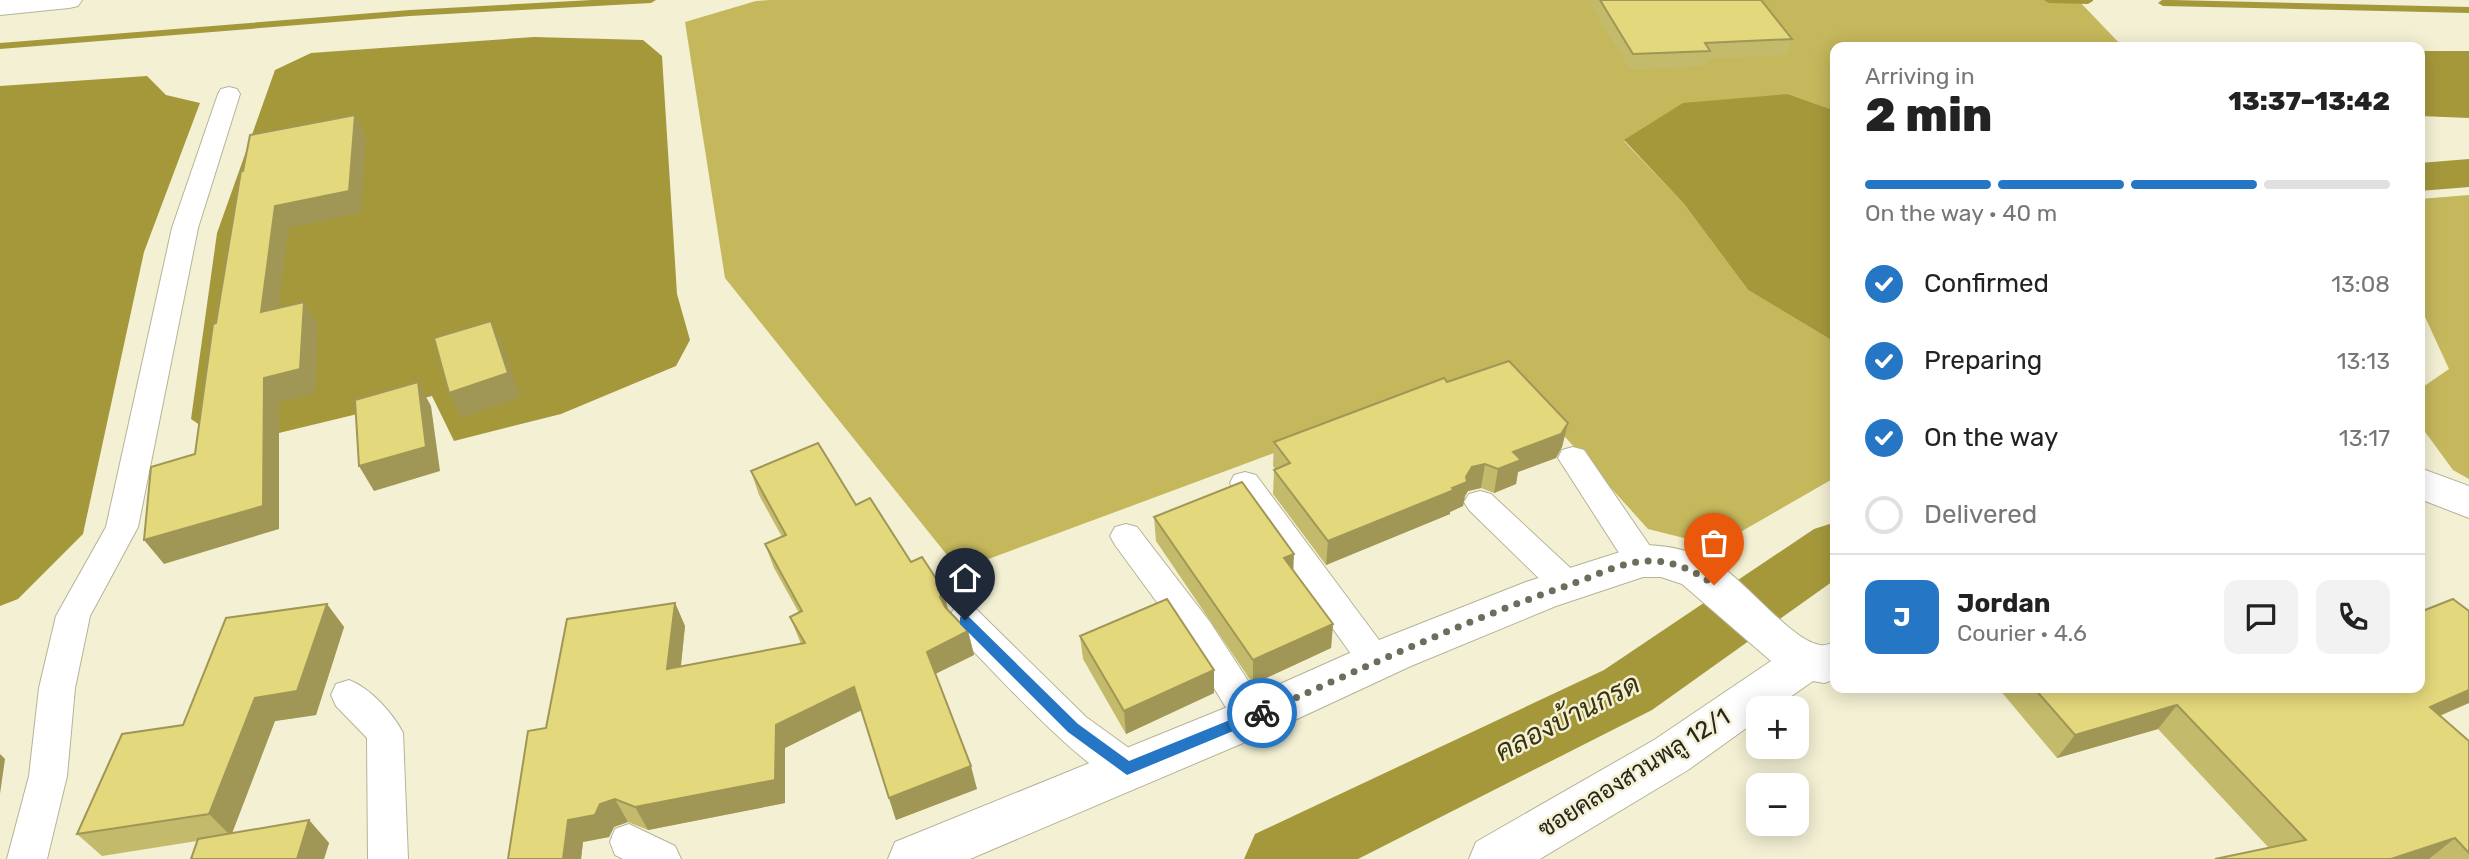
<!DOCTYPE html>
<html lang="en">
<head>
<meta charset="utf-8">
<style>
  :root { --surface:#fff; --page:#f2f2f2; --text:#222; --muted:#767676; --line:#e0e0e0; --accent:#2576c5 }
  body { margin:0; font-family:Rubik,Sarabun,sans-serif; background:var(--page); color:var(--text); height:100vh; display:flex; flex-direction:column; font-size:26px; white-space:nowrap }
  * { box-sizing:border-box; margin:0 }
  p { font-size:23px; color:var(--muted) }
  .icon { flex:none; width:38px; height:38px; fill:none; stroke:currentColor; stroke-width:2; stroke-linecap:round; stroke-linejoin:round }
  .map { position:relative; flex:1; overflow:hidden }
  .drawer { position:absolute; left:1830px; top:42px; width:595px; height:651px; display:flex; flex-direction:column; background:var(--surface); border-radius:14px; box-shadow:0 4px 18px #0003 }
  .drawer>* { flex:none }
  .tools { position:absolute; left:1746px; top:696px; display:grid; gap:14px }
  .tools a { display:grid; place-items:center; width:63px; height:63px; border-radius:14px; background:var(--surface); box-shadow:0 4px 18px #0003; font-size:35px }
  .pin { position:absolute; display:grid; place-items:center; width:60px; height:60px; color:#fff; margin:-72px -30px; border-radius:50% 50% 50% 0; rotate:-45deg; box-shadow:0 0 7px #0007 }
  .pin .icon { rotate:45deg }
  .courier { position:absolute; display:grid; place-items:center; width:70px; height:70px; margin:-35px; border:5px solid #2576c5; border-radius:50%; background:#fff; color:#222; box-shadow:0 2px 9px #0007 }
  .headline em { font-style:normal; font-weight:800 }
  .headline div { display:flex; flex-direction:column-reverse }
  .headline { display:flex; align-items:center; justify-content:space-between; height:119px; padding:0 35px }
  h1 { font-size:46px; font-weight:800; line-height:52px }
  .bar { display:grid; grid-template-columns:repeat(4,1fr); gap:10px 7px; align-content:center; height:84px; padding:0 35px }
  .bar i { height:9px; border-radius:5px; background:var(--line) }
  .bar .active { background:var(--accent) }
  .bar p { grid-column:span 4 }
  .line { display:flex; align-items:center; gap:18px; padding:0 35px; border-top:2px solid var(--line) }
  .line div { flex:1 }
  .round { display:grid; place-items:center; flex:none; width:74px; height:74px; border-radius:14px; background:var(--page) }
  ol { padding:0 35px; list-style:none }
  li { display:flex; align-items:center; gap:21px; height:77px }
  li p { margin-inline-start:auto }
  li .icon { padding:7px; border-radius:50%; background:var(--accent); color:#fff; stroke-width:4 }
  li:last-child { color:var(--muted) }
  li i { width:38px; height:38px; border:4px solid var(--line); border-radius:50% }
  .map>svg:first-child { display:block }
  .forest { fill:#c4b75c }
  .water { fill:#a5983b }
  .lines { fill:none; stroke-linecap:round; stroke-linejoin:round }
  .stream { fill:#a5983b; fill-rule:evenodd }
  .canal { fill:#a5983b; fill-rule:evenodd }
  .lane-casing { stroke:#b6b398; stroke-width:2 }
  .street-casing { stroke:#b6b398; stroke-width:2 }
  .lane { fill:#fff; fill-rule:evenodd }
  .street { fill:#fff; fill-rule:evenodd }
  .wall { fill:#c4ba6b }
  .shaded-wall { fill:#a09757 }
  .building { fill:#e4d87c; stroke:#a09757; stroke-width:2 }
  .route { fill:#2576c5 }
  .done { stroke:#6e6d5c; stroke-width:7; stroke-dasharray:0 12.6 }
  .labels { text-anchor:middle; stroke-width:5; stroke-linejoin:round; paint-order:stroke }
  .near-street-label { font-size:24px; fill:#27261c; stroke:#f3f0d4 }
  .near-water-label { font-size:28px; font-style:italic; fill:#3a340c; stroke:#f3f0d4 }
</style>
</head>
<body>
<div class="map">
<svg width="2469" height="859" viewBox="0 0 2469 859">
  <rect width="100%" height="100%" fill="#f3f0d4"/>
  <g class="forest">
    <polygon points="770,0 2078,0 2123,47 1836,47 1836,111 1788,94 1624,141 1684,204 1748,290 1836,343 1836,477 1716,546 1648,529 1503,368 959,570 725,278 685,22 756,1"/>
    <polygon points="2469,195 2469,479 2453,470 2420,425 2420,389 2449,369 2420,306 2420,199"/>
  </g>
  <g class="water">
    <polygon points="534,37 643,40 662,56 677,294 690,340 676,366 561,414 454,441 432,396 229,445 191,419 217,233 275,70 311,53"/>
    <polygon points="2420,51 2469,51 2469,118 2420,116"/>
    <polygon points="147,76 166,95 200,103 144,252 83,534 18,599 0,606 0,86"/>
    <polygon points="1788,94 1836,111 1836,343 1748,290 1684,204 1624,140 1683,103"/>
  </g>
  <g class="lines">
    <g class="stream">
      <polygon points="592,0 656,0 651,3 410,16 0,49 0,43 410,10"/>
      <polygon points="2044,0 2093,0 2093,1 2088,4 2049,3"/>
      <polygon points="2172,0 2469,7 2469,13 2163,6 2158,3 2162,0"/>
    </g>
    <g class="canal">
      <polygon points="2469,159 2469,187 2420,191 2420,163"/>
      <polygon points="1836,522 1836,579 1652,710 1358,859 1244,859 1255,834 1604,670 1814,529"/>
    </g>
    <defs>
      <g id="lane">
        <polygon points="229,87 237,89 240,94 198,228 138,527 90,616 75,688 67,776 47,859 7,859 29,776 39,688 56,616 106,527 172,228 218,94 221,89"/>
        <polygon points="1573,447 1584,450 1654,552 1658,561 1654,570 1642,573 1630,570 1558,458 1562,450"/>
        <polygon points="1245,472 1256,475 1388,652 1393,662 1388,672 1376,676 1364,672 1234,491 1230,483 1234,475"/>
        <polygon points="1480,491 1491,494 1579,576 1584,585 1579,594 1567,598 1555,594 1469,510 1464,502 1469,494"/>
        <polygon points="1126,524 1137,527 1210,622 1265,707 1270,718 1265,729 1252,733 1239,729 1186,642 1115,545 1110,536 1115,527"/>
        <path d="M965,606L977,610L1086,717L1140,756L1146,768L1140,780C1135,781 1130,784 1125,784C1089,778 983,660 953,630L948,620L953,610Z"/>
        <path d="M349,680C370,688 393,713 403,733L408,859H368L367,738L336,706L331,695L336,684Z"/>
        <polygon points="629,824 675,846 681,859 623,859 615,855 610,842 615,829"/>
      </g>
      <g id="street">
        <polygon points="0,0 82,0 78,6 69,8 0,15"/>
        <polygon points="2420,468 2469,486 2469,518 2420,499"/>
        <path d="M1642,545C1664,545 1689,550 1710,560C1740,573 1789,640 1820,645C1826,646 1830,643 1836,642V679L1824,683L1813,681L1773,709H1759V719L1688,770L1540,859H1469L1476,842L1654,740L1771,661L1682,584L1661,577H1643L1556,606L1411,666L1269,732L970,859H888L895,842L1235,704L1379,640L1526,582Z"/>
      </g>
    </defs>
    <use href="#lane" class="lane-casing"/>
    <use href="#street" class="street-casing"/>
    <use href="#lane" class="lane"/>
    <use href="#street" class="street"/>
  </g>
  <g class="wall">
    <polygon points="1593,0 1761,0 1792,39 1787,55 1708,59 1706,66 1630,70 1592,7"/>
    <polygon points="1447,382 1568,423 1562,447 1556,458 1518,472 1516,484 1494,493 1481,488 1468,491 1465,496 1463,506 1450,512 1450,514 1326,565 1273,494 1274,470 1275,469 1273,466 1274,442"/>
    <polygon points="751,471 856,505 911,562 943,589 948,610 968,631 974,655 935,674 977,789 896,820 861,710 785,748 785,803 648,830 628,822 614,827 609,837 583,842 581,859 508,859 546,728 675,603 685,626 681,666 801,644 790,617 799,613 774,568 765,544 782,537 759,495"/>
    <polygon points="1154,517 1294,572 1333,624 1331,648 1253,684 1156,541"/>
    <polygon points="327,604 344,627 316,715 275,721 232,833 309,820 329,843 324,859 191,859 197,841 102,856 77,834 183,725"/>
    <polygon points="2469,611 2469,703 2440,716 2469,741 2469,859 2215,859 2269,848 2158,729 2057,758 1999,689 2000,688 2420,688"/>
    <polygon points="1080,636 1214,693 1126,734 1083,659"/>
  </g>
  <g class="shaded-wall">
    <polygon points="355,115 366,137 361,213 288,228 276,335 261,312 275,206"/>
    <polygon points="304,302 318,325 315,393 279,402 279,529 164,564 144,540 264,378"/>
    <polygon points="491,321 502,344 520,397 462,417 449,393"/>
    <polygon points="418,382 431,406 440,471 374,491 359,466"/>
    <polygon points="1568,423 1562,447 1556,458 1518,472 1516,484 1494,493 1498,469 1513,452"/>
    <polygon points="1485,464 1481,488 1468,491 1465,496 1463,506 1450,512 1450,514 1326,565 1328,541 1452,488 1466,477 1472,467"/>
    <polygon points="1294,554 1293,578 1284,558"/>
    <polygon points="943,589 949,613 940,597"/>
    <polygon points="675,603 685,626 678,692 667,669"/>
    <polygon points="327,604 344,627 316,715 275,721 231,836 209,814 255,698"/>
    <polygon points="1333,624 1331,648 1253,684 1253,660"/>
    <polygon points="968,631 974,655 933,675 927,652"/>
    <polygon points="1214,670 1214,693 1126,734 1124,711"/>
    <polygon points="854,687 862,710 785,748 785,803 648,830 635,807 776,725"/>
    <polygon points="2469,690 2469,703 2405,730 2430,707"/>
    <polygon points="2177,705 2158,729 2057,758 2075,735"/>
    <polygon points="0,754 5,759 0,794"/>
    <polygon points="971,766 977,789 896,820 889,798"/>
    <polygon points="615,799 628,822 614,827 609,837 583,842 581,859 563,859 568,820 600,804"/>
    <polygon points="309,820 329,843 324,859 297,859"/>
    <polygon points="2455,838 2429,859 2391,859"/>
  </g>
  <g class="building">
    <polygon points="1600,0 1761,0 1792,39 1705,43 1710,51 1633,54"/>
    <polygon points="355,115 349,191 275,206 261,312 304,302 300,369 264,378 263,506 144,540 151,467 195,454 213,324 216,323 241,171 243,171 250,135"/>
    <polygon points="491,321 508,373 449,393 434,338"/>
    <polygon points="1509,361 1568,423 1561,434 1513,452 1521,460 1498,469 1485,464 1472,467 1466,477 1467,482 1452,488 1454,490 1328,541 1274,470 1290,463 1274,442 1444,378 1447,382"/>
    <polygon points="418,382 426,447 359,466 355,400"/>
    <polygon points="818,443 856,505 870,498 911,562 922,557 943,589 940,597 945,607 968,631 927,652 971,766 889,798 854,687 776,725 775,780 635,807 615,799 600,804 595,815 568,820 563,859 508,859 528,731 546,728 567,619 675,603 667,669 805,643 790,617 802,611 765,544 786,535 751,471"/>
    <polygon points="1242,482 1294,554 1284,558 1333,624 1253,660 1154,517"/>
    <polygon points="1167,599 1214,670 1124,711 1080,636"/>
    <polygon points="2453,599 2469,611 2469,690 2430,707 2469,741 2469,853 2455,838 2391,859 2215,859 2306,840 2177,705 2075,735 2034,688 2420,688 2420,612"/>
    <polygon points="327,604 297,691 255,698 209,814 77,834 122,734 183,725 226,618"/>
    <polygon points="309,820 297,859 191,859 198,839"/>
  </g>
  <polygon class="route" points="965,615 969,617 1078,724 1129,761 1262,707 1269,713 1267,717 1127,775 1068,732 960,624 960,617"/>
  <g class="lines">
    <path class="done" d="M1262,713C1363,668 1464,621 1569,585C1593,577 1621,562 1646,561C1672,560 1694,570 1714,585"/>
  </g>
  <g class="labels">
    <g class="near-street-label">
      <text transform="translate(1634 773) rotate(-32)" y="8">ซอยคลองสวนพลู 12/1</text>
    </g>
    <g class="near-water-label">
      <text transform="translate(1567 717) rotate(-27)" y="10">คลองบ้านกรด</text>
    </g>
  </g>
</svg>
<div class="tools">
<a>+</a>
<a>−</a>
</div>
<div class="pin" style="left:1714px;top:585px;background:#ea580c"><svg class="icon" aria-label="bag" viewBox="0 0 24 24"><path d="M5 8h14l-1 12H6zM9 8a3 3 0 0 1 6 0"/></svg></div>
<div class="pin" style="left:965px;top:620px;background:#1f2937"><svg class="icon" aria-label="home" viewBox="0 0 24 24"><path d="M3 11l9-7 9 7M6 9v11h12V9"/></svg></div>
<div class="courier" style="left:1262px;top:713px"><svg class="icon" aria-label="bike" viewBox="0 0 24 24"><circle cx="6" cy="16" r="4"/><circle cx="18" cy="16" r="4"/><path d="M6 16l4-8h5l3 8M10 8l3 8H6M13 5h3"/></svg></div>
<section class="drawer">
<div class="headline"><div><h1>2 min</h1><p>Arriving in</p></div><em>13:37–13:42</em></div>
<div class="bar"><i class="active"></i><i class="active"></i><i class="active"></i><i></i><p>On the way · 40 m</p></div>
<ol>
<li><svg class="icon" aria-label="check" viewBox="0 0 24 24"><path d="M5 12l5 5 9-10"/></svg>Confirmed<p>13:08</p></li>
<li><svg class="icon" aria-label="check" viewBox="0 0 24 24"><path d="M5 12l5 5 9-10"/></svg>Preparing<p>13:13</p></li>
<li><svg class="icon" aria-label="check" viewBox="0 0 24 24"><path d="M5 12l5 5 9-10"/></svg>On the way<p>13:17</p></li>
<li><i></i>Delivered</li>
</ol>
<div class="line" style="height:126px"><b class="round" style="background:var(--accent);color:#fff">J</b><div><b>Jordan</b><p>Courier · 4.6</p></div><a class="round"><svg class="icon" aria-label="chat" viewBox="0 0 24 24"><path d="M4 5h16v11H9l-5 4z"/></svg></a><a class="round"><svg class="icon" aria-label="phone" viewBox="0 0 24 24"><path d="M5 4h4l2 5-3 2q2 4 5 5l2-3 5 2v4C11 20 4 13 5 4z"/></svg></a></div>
</section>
</div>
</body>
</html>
